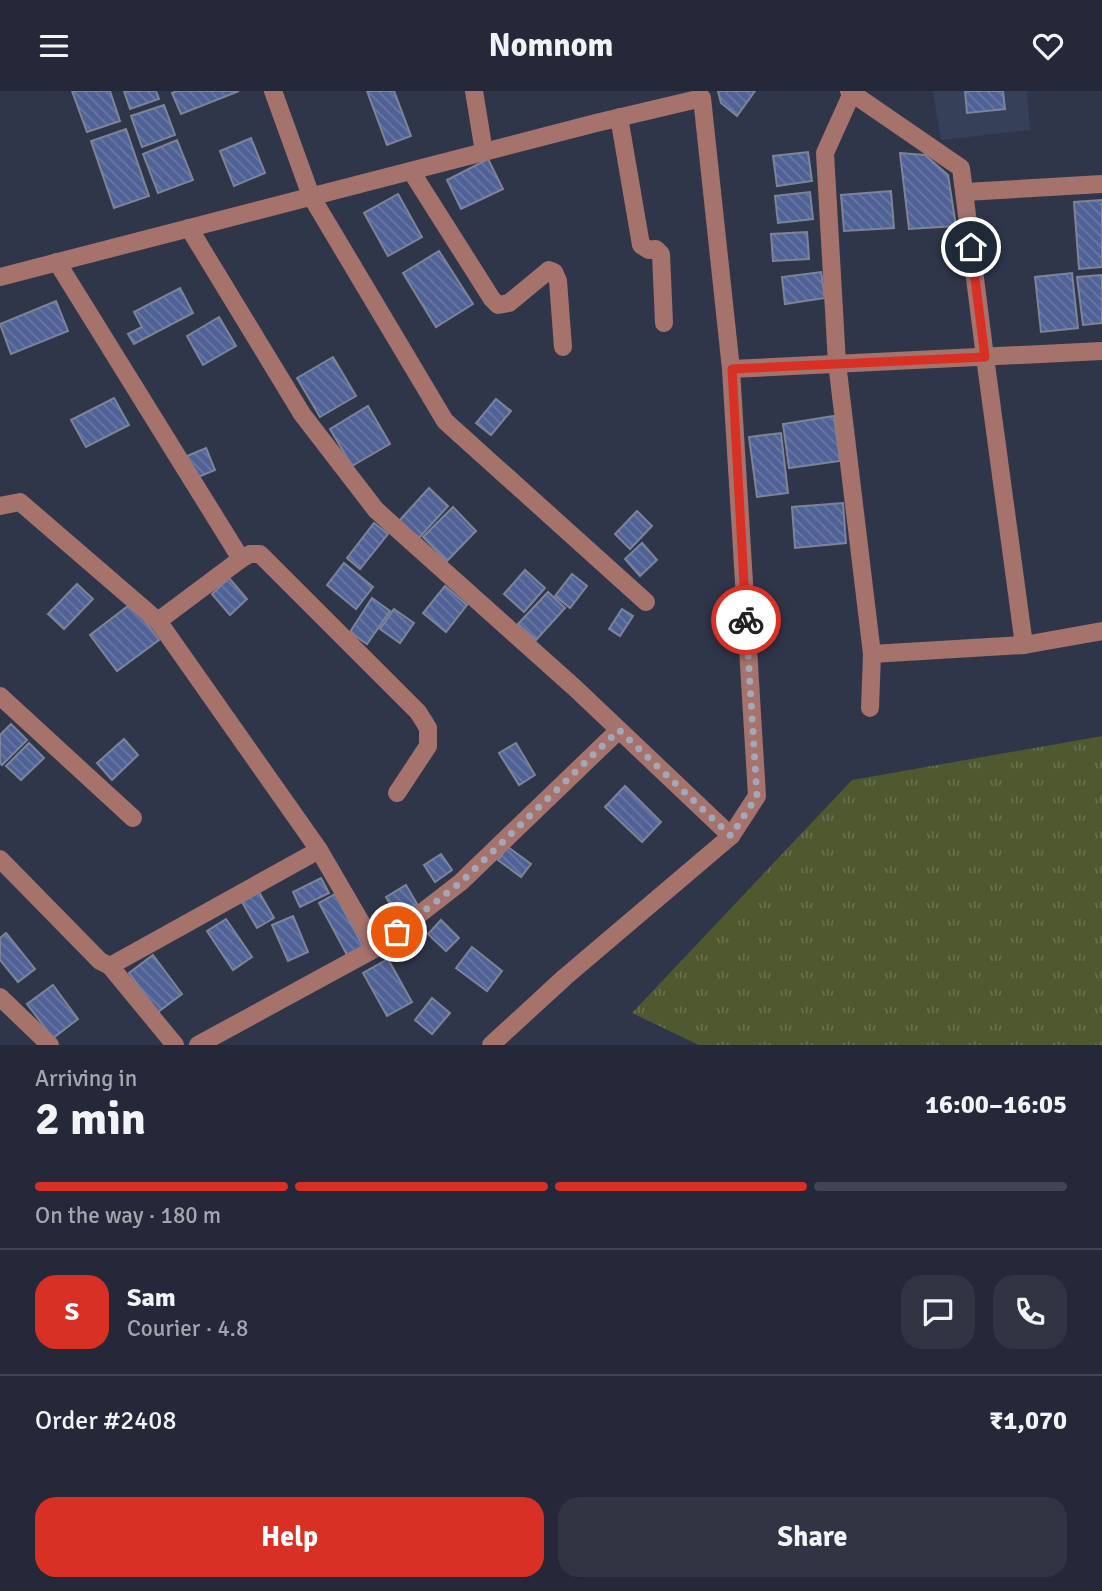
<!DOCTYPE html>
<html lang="en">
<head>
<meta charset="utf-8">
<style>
  :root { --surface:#242838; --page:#303443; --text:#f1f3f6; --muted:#a3a6ae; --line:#414453; --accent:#d93025 }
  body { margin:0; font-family:Signika,sans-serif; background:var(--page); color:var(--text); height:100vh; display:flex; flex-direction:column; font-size:26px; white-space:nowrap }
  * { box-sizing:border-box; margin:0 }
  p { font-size:23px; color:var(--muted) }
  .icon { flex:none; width:38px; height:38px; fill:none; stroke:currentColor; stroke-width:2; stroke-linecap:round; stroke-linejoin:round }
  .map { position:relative; height:954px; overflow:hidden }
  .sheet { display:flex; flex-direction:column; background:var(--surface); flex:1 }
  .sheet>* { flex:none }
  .pin { position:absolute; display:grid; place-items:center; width:60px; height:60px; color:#fff; margin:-30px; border:4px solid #fff; border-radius:50%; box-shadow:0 2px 7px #0007 }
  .courier { position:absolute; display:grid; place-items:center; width:70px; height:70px; margin:-35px; border:5px solid #d93025; border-radius:50%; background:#fff; color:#222; box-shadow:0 2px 9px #0007 }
  .overview em { font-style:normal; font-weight:700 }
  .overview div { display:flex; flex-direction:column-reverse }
  .overview { display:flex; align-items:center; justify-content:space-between; height:119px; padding:0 35px }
  h1 { font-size:46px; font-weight:700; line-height:52px }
  .bar { display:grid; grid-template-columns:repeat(4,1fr); gap:10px 7px; align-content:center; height:84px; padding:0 35px }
  .bar i { height:9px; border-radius:5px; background:var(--line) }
  .bar .on { background:var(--accent) }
  .bar p { grid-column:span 4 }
  .line { display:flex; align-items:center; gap:18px; padding:0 35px; border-top:2px solid var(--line) }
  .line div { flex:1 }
  .round { display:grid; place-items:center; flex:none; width:74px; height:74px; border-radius:21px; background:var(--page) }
  .action { display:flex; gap:14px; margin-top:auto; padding:14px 35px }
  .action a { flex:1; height:80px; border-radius:21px; background:var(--accent); color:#fff; font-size:28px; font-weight:700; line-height:80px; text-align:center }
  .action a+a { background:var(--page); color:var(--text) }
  header { display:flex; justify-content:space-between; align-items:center; height:91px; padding:0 35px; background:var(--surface); font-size:32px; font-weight:700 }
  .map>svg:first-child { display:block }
  .built { fill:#374059 }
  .grass { fill:url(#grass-tufts) }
  .building { fill:url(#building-back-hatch); stroke:#7c849a; stroke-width:2 }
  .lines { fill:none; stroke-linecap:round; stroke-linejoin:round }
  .minor { stroke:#a5726c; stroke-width:18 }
  .done { stroke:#a3a8b8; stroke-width:7; stroke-dasharray:0 12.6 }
  .route { stroke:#d93025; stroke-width:9 }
</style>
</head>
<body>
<header><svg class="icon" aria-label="menu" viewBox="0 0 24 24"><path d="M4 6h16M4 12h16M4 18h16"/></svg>Nomnom<svg class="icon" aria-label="heart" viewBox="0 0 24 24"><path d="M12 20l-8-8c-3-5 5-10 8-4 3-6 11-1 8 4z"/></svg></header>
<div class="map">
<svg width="1102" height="954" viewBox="0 0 1102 954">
  <defs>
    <pattern id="grass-tufts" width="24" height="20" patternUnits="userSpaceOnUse" patternTransform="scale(1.75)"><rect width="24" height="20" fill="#4f582f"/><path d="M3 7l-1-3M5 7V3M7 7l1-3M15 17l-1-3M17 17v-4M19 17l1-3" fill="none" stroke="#68704e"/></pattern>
    <pattern id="building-back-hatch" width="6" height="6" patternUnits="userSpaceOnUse" patternTransform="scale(1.75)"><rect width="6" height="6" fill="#506196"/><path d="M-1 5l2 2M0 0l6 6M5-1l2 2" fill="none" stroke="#6978a5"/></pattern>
  </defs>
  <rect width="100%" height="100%" fill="#30364a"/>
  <polygon class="built" points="933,0 1027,0 1030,39 941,49"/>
  <polygon class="grass" points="1102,645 1102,954 699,954 632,922 852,689"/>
  <g class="building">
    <polygon points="72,0 110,0 120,30 87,41"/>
    <polygon points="124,0 156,0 159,8 130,18"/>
    <polygon points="177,0 239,0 181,23 172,2"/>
    <polygon points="367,0 394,0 411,45 387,54"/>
    <polygon points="718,0 755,0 737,25 721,12"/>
    <polygon points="965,0 1003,0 1005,18 967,22"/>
    <polygon points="164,14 175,44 142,56 131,25"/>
    <polygon points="126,38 149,105 114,117 91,50"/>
    <polygon points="251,47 265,82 234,95 220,60"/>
    <polygon points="177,49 193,89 158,102 143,63"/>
    <polygon points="808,61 812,90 777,95 773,65"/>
    <polygon points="900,62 925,64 948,84 956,135 909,138"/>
    <polygon points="488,68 503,98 461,118 447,89"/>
    <polygon points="891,100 894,137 844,140 841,104"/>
    <polygon points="810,101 813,128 778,132 775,105"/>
    <polygon points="398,103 422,146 388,165 364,122"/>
    <polygon points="1102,109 1102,176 1079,178 1074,111"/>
    <polygon points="807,141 809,168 773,170 771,143"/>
    <polygon points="439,160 473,213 436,236 403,182"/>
    <polygon points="821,181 825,207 785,213 782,186"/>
    <polygon points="1072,182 1078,237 1041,241 1035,186"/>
    <polygon points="1102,184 1102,232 1083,234 1077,186"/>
    <polygon points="180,197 193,222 134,253 128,243 142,236 134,221"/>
    <polygon points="56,210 68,240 11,263 0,233"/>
    <polygon points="219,226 236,255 203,274 187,245"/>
    <polygon points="333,266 356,305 320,326 297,287"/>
    <polygon points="114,307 129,334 86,356 71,329"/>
    <polygon points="496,308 511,320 491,344 476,332"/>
    <polygon points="368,315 390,353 352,375 330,338"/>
    <polygon points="834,325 840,370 789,377 783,333"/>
    <polygon points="781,342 788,402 757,406 749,346"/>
    <polygon points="206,357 215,379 196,387 187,365"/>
    <polygon points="429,397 448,415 418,448 399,430"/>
    <polygon points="843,412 846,452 795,457 792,416"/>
    <polygon points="453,416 476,440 447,470 423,446"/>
    <polygon points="637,420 652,435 630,458 615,443"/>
    <polygon points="374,432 388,443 360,478 347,467"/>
    <polygon points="642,452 657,469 640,485 625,468"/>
    <polygon points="344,472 373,496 356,518 327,494"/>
    <polygon points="525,479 545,497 524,521 504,503"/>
    <polygon points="572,483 587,495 570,517 555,505"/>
    <polygon points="229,487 247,508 230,524 212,503"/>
    <polygon points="77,493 93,508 64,538 48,523"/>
    <polygon points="445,495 467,514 446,541 423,522"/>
    <polygon points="548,501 565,517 536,549 518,533"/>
    <polygon points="372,507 390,520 367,553 350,541"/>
    <polygon points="132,512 159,549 117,580 90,544"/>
    <polygon points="394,518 414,532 400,552 380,538"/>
    <polygon points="622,518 633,525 620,545 609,538"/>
    <polygon points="11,633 27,649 2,674 0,672 0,644"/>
    <polygon points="124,648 138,664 112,689 97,672"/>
    <polygon points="29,652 44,667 21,689 6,675"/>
    <polygon points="516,652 535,684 519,694 499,662"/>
    <polygon points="625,695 661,731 642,751 605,716"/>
    <polygon points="508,756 531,773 521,786 498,769"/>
    <polygon points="441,763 452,779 435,791 424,774"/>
    <polygon points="321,787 329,802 300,816 293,801"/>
    <polygon points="406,794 417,813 397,825 386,806"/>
    <polygon points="259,801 274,827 257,837 242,811"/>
    <polygon points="335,803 363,855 347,864 319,812"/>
    <polygon points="293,825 308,861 288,870 272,834"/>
    <polygon points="226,828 252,866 233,879 207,840"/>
    <polygon points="441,829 459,847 446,860 428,843"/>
    <polygon points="6,842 35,878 18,891 0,869 0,847"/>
    <polygon points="472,856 502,880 487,900 456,877"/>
    <polygon points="153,864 182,903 158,921 129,882"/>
    <polygon points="388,868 412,911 387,925 363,882"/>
    <polygon points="53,894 78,928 53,947 27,913"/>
    <polygon points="432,907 450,922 432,943 415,929"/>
  </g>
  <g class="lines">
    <g class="minor">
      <polyline points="273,0 311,105 445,330 646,511"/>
      <polyline points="474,0 484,61"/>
      <polyline points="849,0 961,77 985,266 1024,554 1102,540"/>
      <polyline points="852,2 825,62 837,272 872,563 870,617"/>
      <polyline points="619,26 641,154 649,159 656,158 661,163 664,232"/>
      <polyline points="411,80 492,208 498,214 509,212 549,179 554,181 558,190 563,256"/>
      <polyline points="965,101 1102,93"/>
      <polyline points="189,137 302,323 376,419 575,597 731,745"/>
      <polyline points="57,171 241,468 250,463 260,463 418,621 428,637 428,655 397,702"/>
      <polyline points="0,186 596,32 702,7 731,278 757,705 731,745 565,886 491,954"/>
      <polyline points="731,278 1102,260"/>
      <polyline points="0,415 20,411 158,530 319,759 376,857"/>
      <polyline points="158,530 241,468"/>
      <polyline points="872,563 1024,554"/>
      <polyline points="0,605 133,727"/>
      <polyline points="0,768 100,870 110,875 175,954"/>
      <polyline points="110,875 319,759"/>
      <polyline points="0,906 50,954"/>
      <polyline points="198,954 376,857 461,791 619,639"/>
    </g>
  </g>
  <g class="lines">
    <polyline class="done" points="397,841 461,791 619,639 731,745 757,705 746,529"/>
    <polyline class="route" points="746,529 732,278 985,266 971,156"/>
  </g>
</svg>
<div class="pin" style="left:397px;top:841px;background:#ea580c"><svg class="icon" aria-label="bag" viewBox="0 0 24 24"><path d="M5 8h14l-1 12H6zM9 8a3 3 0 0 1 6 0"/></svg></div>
<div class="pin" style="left:971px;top:156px;background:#1f2937"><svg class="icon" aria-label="home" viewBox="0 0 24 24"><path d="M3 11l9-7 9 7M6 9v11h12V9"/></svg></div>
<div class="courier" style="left:746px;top:529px"><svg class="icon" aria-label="bike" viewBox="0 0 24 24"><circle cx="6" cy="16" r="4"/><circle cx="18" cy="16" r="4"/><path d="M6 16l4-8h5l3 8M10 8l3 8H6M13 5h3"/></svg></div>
</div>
<section class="sheet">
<div class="overview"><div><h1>2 min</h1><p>Arriving in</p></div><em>16:00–16:05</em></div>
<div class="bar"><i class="on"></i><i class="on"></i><i class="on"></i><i></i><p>On the way · 180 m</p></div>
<div class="line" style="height:126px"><b class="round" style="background:var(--accent);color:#fff">S</b><div><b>Sam</b><p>Courier · 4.8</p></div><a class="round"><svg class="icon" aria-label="chat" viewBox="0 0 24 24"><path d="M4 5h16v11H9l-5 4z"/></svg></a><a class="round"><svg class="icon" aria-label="phone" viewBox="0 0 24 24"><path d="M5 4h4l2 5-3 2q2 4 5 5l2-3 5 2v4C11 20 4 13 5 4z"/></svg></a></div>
<div class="line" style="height:91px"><div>Order #2408</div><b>₹1,070</b></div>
<div class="action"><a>Help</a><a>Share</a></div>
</section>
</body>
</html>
